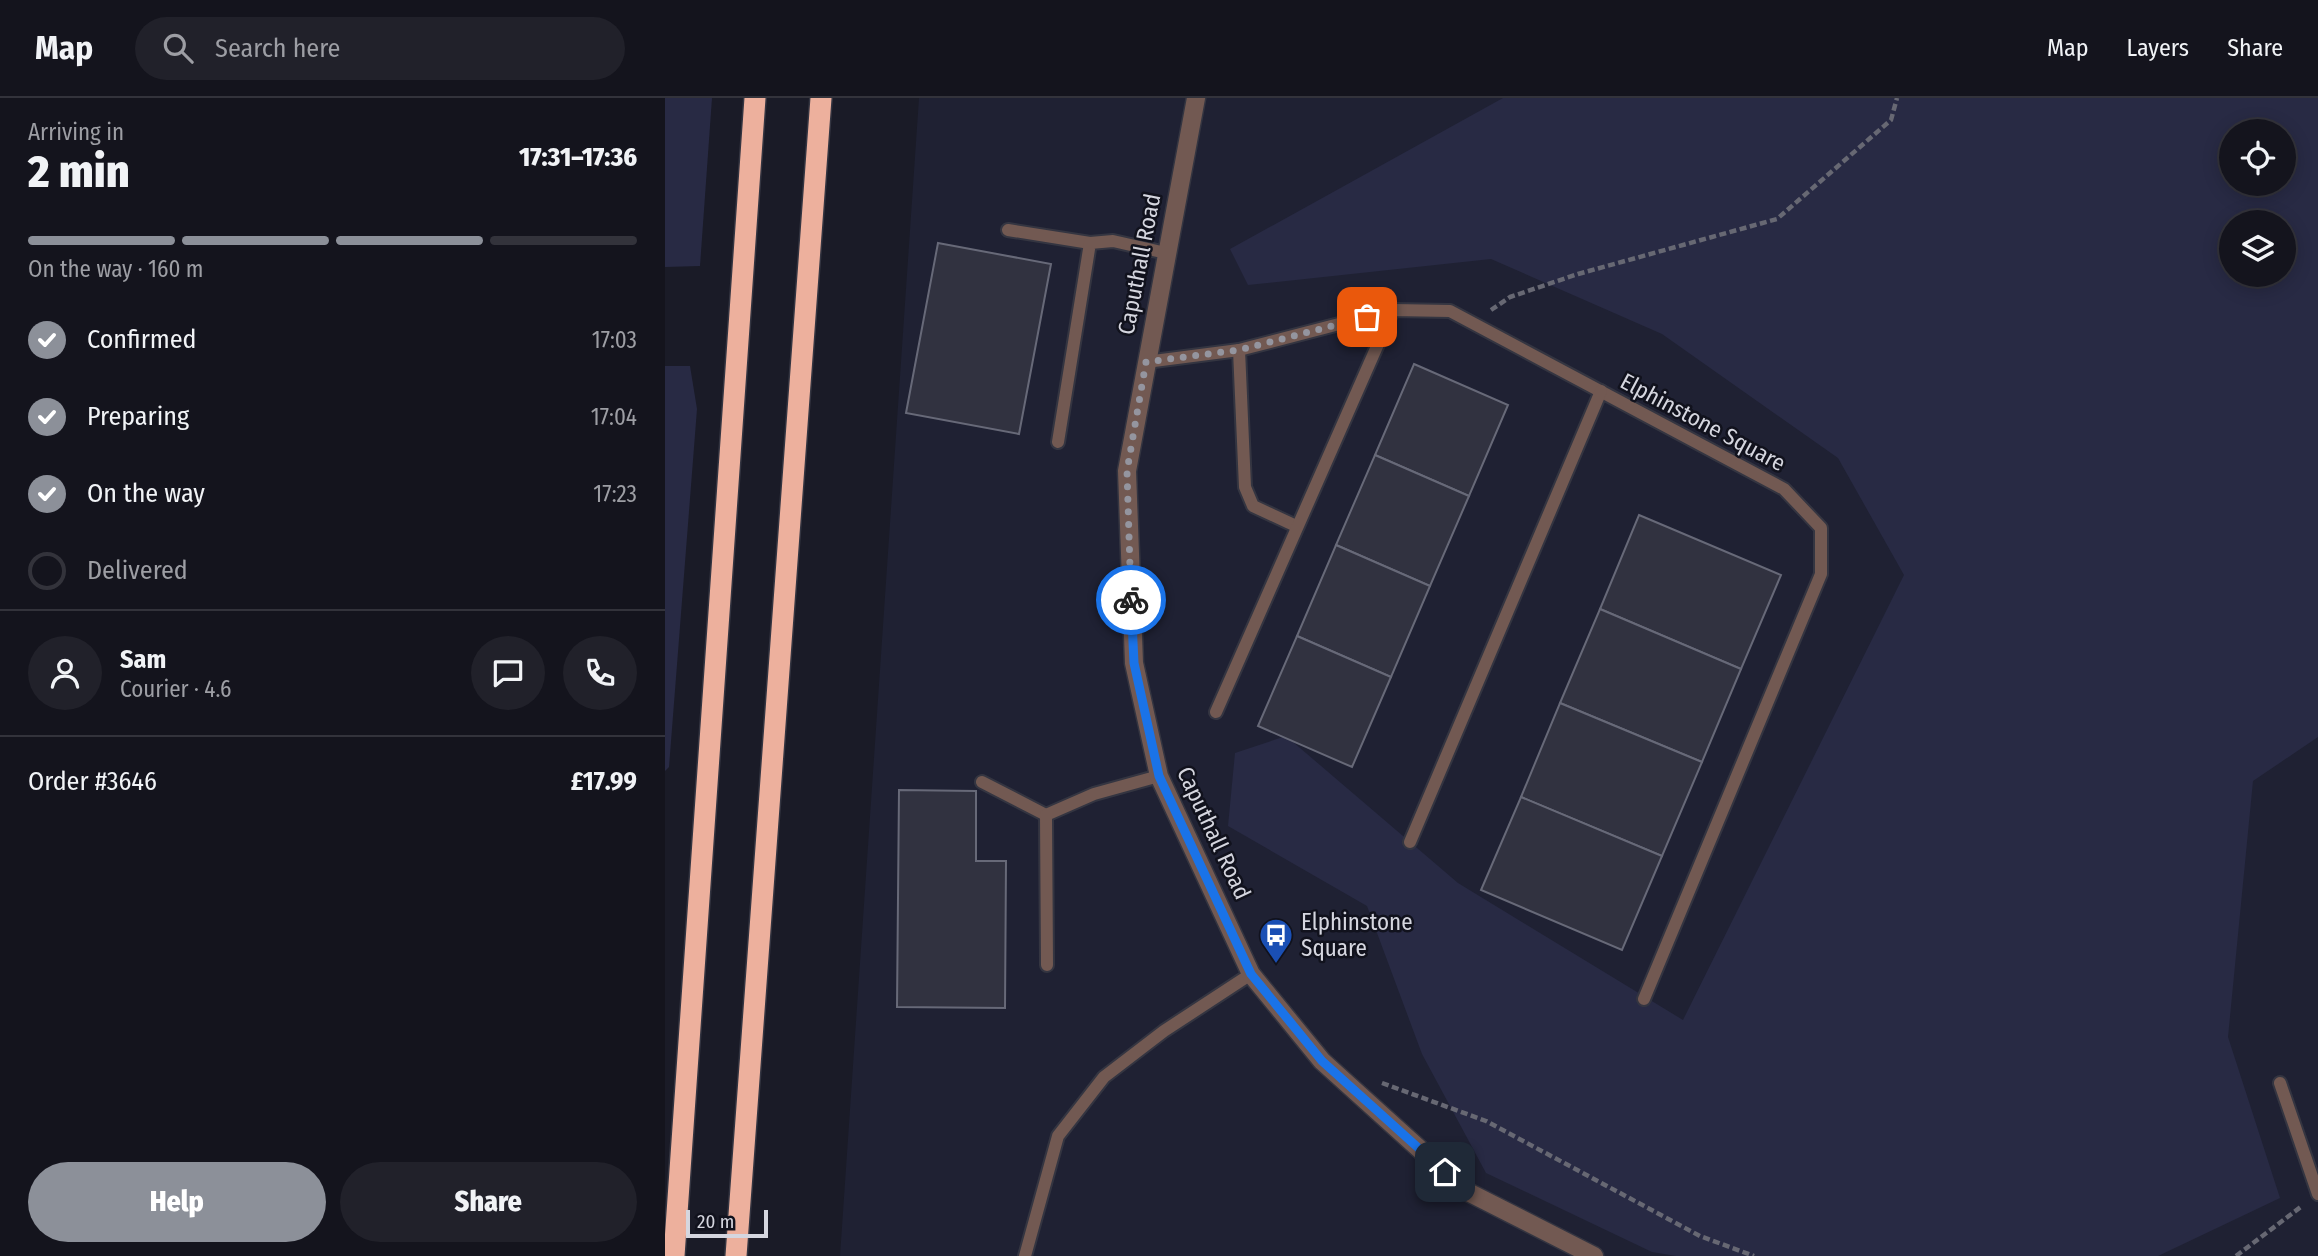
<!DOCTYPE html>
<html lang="en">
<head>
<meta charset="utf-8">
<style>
  :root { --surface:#14141d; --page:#21212a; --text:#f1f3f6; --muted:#9d9ea4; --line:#33333b; --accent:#8c9099 }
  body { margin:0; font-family:"Fira Sans Condensed",sans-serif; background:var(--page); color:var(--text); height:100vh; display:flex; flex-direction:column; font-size:26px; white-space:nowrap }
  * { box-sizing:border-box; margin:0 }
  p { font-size:23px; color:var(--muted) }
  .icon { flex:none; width:38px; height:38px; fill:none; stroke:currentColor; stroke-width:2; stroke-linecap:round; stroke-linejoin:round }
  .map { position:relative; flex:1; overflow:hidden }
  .sheet { display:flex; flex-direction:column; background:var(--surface); width:665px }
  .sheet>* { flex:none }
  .buttons { position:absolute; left:1554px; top:21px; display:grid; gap:14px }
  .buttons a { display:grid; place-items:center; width:77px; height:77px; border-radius:50%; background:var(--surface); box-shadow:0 4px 18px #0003,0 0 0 2px var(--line); font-size:35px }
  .scale { position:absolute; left:21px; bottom:18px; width:82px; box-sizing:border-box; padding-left:7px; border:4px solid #d5d6df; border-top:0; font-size:19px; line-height:24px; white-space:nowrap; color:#d5d6df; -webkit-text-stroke:5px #11121d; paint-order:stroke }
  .pin { position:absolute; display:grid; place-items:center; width:60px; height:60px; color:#fff; margin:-30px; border-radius:14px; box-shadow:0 4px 10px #0006 }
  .courier { position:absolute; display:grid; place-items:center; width:70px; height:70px; margin:-35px; border:5px solid #1a73e8; border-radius:50%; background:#fff; color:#222; box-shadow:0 2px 9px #0007 }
  .head em { font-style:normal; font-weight:800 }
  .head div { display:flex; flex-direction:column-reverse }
  .head { display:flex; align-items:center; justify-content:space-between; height:119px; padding:0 28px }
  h1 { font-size:46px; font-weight:800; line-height:52px }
  .bar { display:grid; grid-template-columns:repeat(4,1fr); gap:10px 7px; align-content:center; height:84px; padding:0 28px }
  .bar i { height:9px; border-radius:5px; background:var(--line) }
  .bar .on { background:var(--accent) }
  .bar p { grid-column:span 4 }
  .line { display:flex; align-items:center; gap:18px; padding:0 28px; border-top:2px solid var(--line) }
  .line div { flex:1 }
  .round { display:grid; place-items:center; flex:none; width:74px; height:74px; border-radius:37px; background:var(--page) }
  ol { padding:0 28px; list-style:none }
  li { display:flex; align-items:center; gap:21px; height:77px }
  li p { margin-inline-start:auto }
  li .icon { padding:7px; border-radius:50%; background:var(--accent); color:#fff; stroke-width:4 }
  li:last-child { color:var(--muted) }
  li i { width:38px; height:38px; border:4px solid var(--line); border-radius:50% }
  .button { display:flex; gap:14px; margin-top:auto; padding:14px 28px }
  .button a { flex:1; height:80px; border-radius:42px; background:var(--accent); color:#fff; font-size:28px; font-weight:800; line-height:80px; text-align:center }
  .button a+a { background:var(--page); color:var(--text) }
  header { display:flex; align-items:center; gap:42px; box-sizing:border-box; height:98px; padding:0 35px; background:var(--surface); border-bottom:2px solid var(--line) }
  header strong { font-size:33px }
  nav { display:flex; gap:38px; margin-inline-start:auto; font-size:24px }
  .search { width:490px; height:63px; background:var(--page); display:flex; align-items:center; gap:18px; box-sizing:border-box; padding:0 24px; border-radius:38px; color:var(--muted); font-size:26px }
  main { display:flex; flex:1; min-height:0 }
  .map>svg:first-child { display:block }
  .built { fill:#1f2133; fill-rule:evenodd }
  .green { fill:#282a44; fill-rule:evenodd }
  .building { fill:#313240; stroke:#676978; stroke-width:2 }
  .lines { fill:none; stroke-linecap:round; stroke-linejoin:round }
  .service-casing { stroke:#343541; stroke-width:16 }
  .minor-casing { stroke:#343541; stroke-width:21 }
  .motorway-casing { stroke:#343541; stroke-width:24 }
  .path { stroke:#676873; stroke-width:4.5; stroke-dasharray:7 3.5; stroke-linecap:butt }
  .service { stroke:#725952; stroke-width:12 }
  .minor { stroke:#725952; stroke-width:18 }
  .motorway { stroke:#edb09d; stroke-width:21 }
  .done { stroke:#94959f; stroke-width:7; stroke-dasharray:0 12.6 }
  .route { stroke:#1a73e8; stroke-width:9 }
  .labels { text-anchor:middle; stroke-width:5; stroke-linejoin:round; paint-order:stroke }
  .street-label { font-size:23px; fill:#d5d6df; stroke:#11121d }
  .poi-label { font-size:23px; fill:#d5d6df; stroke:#11121d; text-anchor:start }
</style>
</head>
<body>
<header>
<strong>Map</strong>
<div class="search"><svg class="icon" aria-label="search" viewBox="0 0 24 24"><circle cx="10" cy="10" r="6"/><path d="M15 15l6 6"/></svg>Search here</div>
<nav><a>Map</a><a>Layers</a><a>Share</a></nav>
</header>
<main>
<section class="sheet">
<div class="head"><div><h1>2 min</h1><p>Arriving in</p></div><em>17:31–17:36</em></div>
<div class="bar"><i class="on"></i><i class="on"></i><i class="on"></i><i></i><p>On the way · 160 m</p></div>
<ol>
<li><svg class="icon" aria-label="check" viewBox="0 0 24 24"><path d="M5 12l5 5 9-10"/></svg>Confirmed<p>17:03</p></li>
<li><svg class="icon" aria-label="check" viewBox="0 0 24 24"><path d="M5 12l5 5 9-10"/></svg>Preparing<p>17:04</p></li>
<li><svg class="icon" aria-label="check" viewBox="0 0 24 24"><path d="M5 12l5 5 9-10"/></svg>On the way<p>17:23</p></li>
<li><i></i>Delivered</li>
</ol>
<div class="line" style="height:126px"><a class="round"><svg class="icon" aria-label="person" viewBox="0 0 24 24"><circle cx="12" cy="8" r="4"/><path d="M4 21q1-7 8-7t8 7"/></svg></a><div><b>Sam</b><p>Courier · 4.6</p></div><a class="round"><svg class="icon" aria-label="chat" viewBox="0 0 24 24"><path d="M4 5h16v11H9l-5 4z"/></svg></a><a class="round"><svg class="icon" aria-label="phone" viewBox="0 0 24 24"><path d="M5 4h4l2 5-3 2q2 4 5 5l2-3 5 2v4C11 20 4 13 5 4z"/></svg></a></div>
<div class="line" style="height:91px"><div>Order #3646</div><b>£17.99</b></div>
<div class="button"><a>Help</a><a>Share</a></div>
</section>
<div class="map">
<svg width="1653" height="1158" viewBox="0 0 1653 1158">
  <rect width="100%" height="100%" fill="#1a1b27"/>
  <path class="built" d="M254,0H1653V1158H175ZM1566,33H1619V86H1566ZM1566,124H1619V177H1566Z"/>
  <g class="green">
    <polygon points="0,0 47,0 35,168 0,169"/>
    <path d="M838,0H1653V639L1588,683L1563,939L1615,1100L1493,1158H1011L987,1154L821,1075L757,956L702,808L563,728L570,655L621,638L793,785L1018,922L1239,477L1173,360L997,236L826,161L583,187L565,151ZM1566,33H1619V86H1566ZM1566,124H1619V177H1566Z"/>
    <polygon points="0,268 25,268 32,311 4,669 0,673"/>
  </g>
  <g class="building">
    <polygon points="273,145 386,166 354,336 241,315"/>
    <polygon points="749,266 843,307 804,398 710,357"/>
    <polygon points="710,357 804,398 765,488 671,447"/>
    <polygon points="974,417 1116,477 1076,571 935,511"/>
    <polygon points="671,447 765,488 726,579 632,538"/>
    <polygon points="935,511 1076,571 1037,664 895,605"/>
    <polygon points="632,538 726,579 687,669 593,628"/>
    <polygon points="895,605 1037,664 997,758 856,699"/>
    <polygon points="234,692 311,693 311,763 341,763 340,910 232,909"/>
    <polygon points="856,699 997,758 957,852 816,792"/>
  </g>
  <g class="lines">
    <defs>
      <g id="service">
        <polyline points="343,132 425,145"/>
        <polyline points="574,252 580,389 588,408 631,428"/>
        <polyline points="481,264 574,252 728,212 785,213 1119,391 1156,430 1156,476 979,901"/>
        <polyline points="393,344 425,145 448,143 501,155"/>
        <polyline points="551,614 728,212"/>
        <polyline points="317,684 381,717"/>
        <polyline points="745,744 936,293"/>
        <polyline points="382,867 381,717 429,696 494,678"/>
        <polyline points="1615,985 1653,1096"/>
        <polyline points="360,1158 393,1038 439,979 499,933 586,876"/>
      </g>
      <polyline id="minor" points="531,0 462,373 469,565 494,678 586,876 657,963 801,1093 929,1158"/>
      <g id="motorway">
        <polyline points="9,1158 90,0"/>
        <polyline points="71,1158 156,0"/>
      </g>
    </defs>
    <use href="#service" class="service-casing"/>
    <use href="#minor" class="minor-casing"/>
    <use href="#motorway" class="motorway-casing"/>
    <g class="path">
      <polyline points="826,212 845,199 913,176 1112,121 1226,22 1232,0"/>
      <polyline points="717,985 821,1023 1035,1138 1089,1158"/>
      <polyline points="1571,1158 1637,1108"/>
    </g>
    <use href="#service" class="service"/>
    <use href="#minor" class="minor"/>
    <use href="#motorway" class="motorway"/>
  </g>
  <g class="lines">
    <polyline class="done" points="466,502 462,373 481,264 574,252 702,219"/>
    <polyline class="route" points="466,502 469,565 494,678 586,876 657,963 780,1074"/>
  </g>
  <defs>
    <symbol id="bus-pin" viewBox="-11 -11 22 30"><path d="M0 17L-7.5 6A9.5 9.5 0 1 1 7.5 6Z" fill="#1a4fb4" stroke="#11121d"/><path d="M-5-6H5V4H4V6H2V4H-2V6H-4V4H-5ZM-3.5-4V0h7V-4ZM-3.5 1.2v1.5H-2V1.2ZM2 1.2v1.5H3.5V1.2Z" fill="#fff"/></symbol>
  </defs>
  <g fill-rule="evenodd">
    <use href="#bus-pin" x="592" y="818" width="38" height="52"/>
  </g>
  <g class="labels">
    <g class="street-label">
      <text transform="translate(474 166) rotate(-79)" y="8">Caputhall Road</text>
      <text transform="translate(1038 324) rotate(28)" y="8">Elphinstone Square</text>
      <text transform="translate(549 735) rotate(65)" y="8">Caputhall Road</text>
    </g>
    <g class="poi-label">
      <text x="636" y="832">Elphinstone<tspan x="636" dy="26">Square</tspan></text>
    </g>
  </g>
</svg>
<div class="buttons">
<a><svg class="icon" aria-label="locate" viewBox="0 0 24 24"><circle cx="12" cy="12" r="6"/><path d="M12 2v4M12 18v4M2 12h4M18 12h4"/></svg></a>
<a><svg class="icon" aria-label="layers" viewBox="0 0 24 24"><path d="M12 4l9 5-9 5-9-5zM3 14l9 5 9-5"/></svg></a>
</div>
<div class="scale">20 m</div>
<div class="pin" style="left:702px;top:219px;background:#ea580c"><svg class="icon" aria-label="bag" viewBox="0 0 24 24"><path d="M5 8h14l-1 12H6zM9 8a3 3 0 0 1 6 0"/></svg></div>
<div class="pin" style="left:780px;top:1074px;background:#1f2937"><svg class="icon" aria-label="home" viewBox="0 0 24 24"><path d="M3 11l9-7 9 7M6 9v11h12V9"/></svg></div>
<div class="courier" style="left:466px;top:502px"><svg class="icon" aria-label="bike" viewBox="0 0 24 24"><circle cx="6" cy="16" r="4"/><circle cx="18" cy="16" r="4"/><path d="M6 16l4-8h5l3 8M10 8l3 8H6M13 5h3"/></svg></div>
</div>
</main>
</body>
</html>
